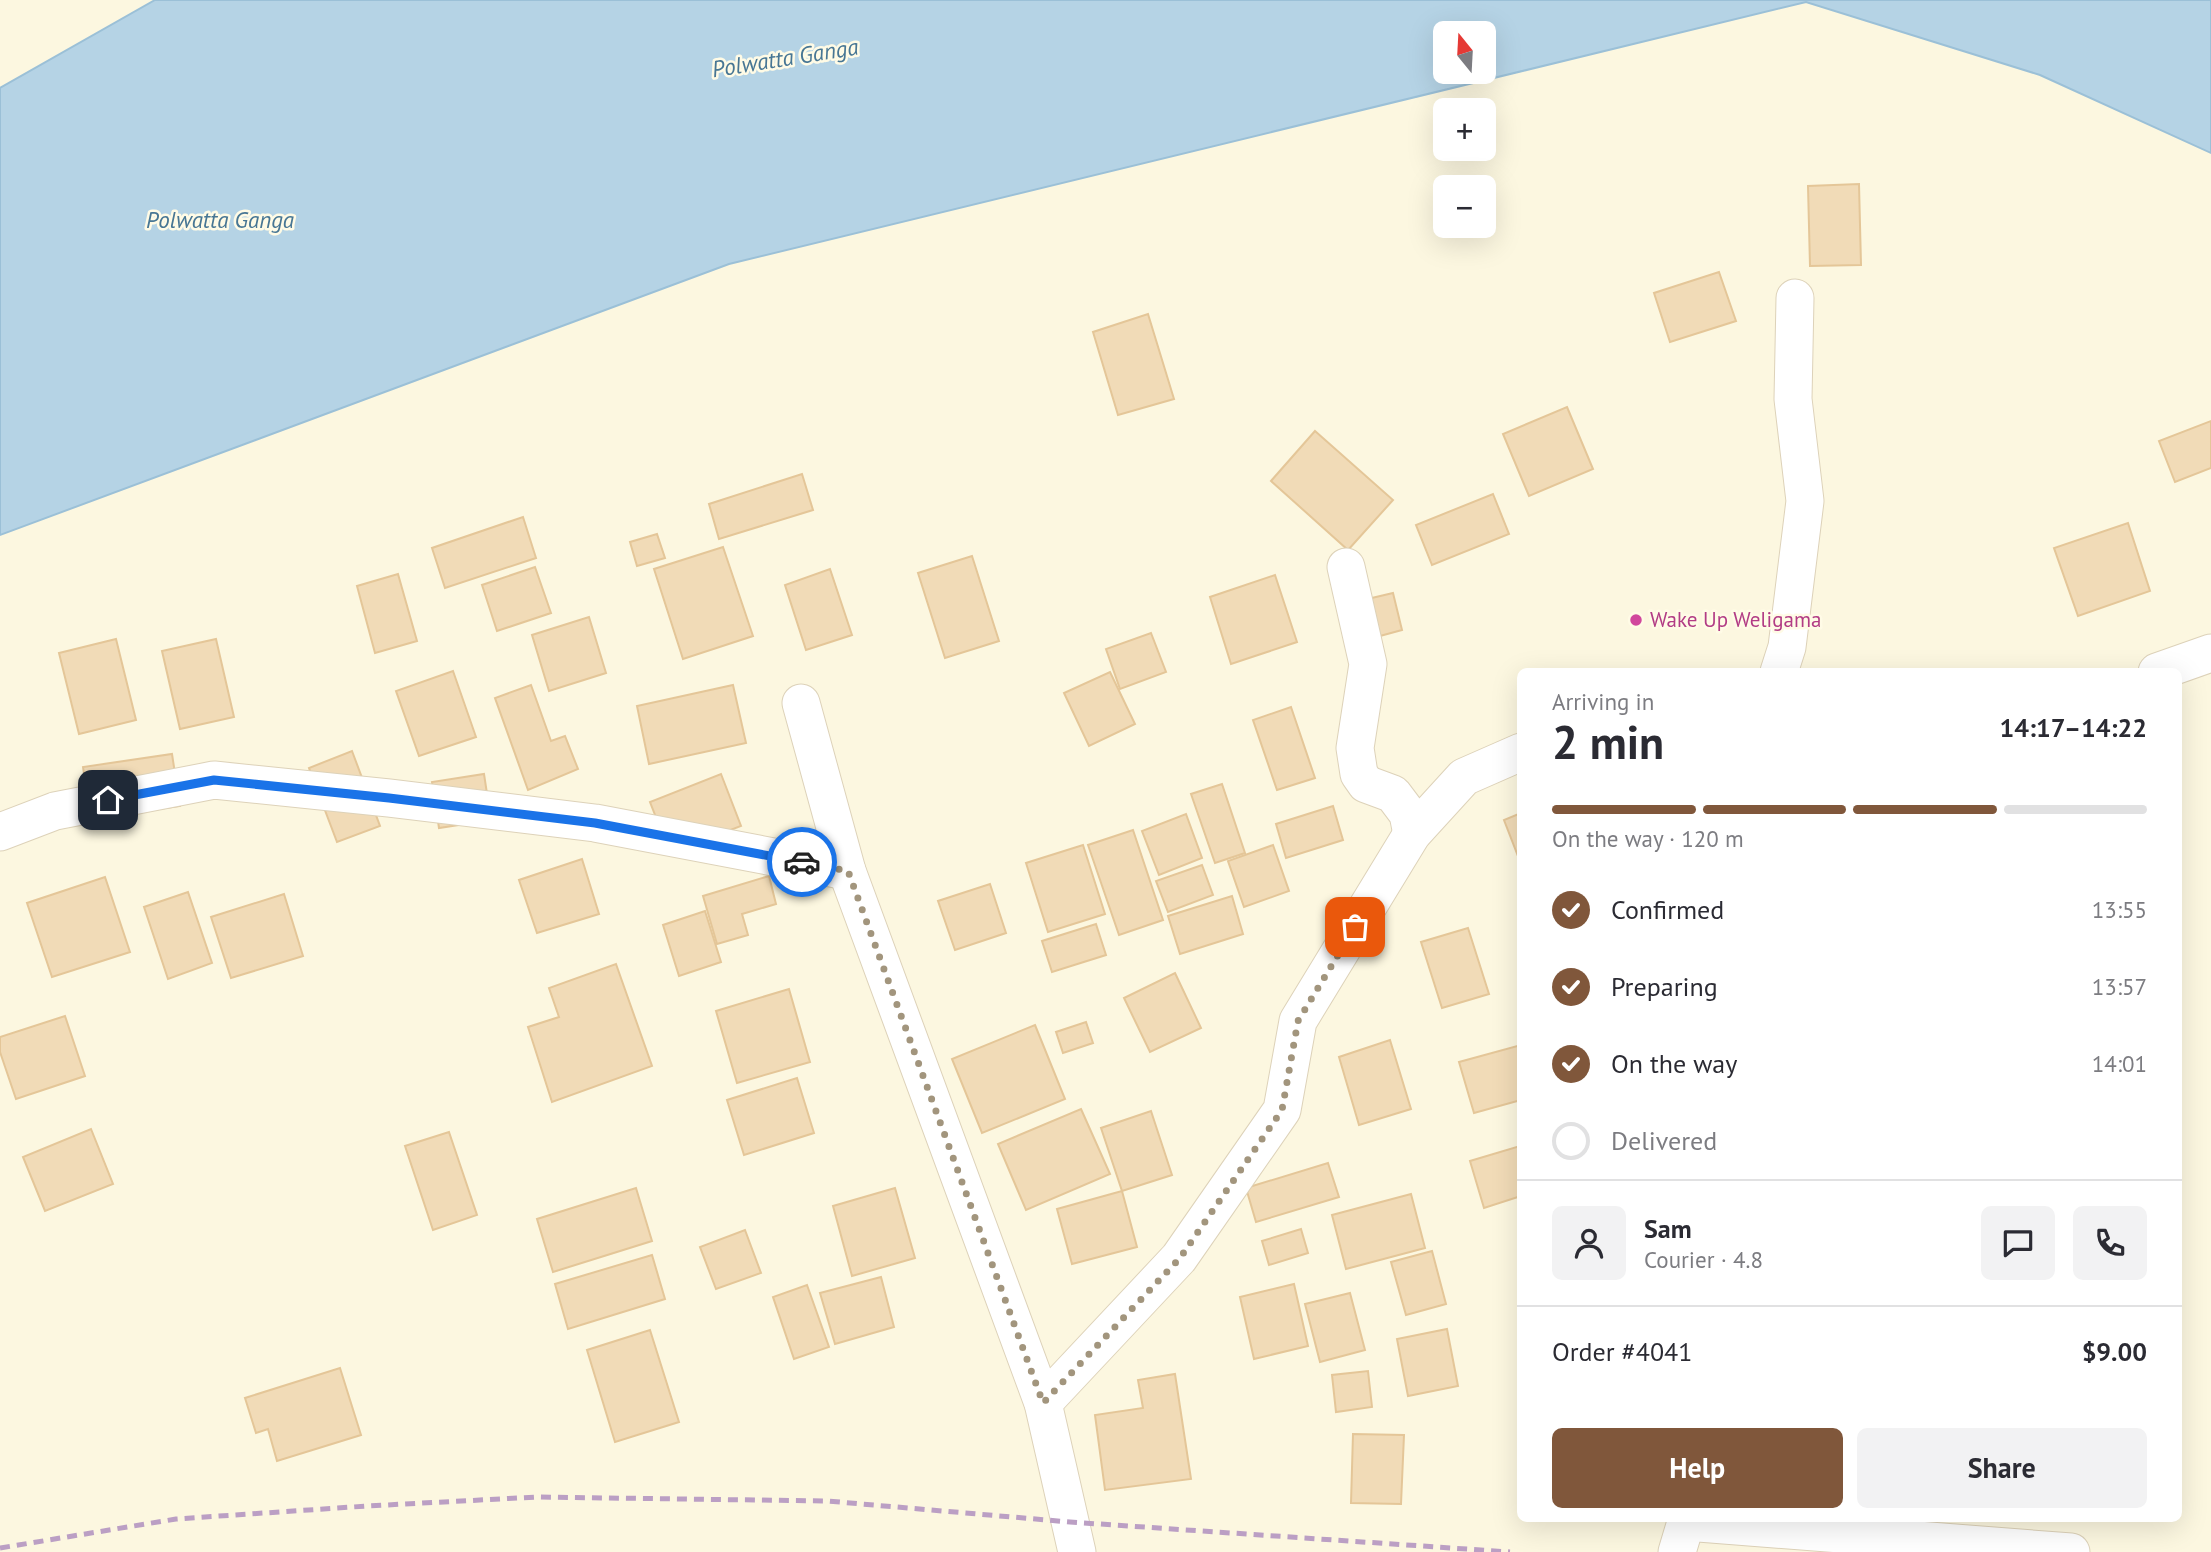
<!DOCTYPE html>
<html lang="en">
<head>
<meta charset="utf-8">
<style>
  :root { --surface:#fff; --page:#f2f2f3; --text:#2b2b33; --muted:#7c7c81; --line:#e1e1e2; --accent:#80573b }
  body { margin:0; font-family:"PT Sans",sans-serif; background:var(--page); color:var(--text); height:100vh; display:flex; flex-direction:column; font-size:26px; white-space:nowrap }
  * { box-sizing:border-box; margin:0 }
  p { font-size:23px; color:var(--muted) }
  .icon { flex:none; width:38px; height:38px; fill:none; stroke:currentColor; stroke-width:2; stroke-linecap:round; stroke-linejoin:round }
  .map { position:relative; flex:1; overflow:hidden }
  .sheet { position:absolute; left:1517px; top:668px; width:665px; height:854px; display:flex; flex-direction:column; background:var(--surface); border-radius:10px; box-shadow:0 7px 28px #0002 }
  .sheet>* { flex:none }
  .needle { width:46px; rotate:342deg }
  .tools { position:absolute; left:1433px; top:21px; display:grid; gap:14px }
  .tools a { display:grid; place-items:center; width:63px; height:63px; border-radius:10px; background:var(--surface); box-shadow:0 7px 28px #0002; font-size:35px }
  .pin { position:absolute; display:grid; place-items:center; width:60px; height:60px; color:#fff; margin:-30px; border-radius:14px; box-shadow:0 4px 10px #0006 }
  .courier { position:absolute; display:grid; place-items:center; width:70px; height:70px; margin:-35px; border:5px solid #1a73e8; border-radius:50%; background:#fff; color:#222; box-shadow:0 2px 9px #0007 }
  .summary em { font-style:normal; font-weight:800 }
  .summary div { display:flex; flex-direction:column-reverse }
  .summary { display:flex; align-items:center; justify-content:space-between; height:119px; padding:0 35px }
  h1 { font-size:46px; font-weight:800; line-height:52px }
  .bar { display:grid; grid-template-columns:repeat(4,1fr); gap:10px 7px; align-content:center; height:84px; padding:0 35px }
  .bar i { height:9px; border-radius:5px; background:var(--line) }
  .bar .active { background:var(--accent) }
  .bar p { grid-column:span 4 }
  .line { display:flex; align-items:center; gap:18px; padding:0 35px; border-top:2px solid var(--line) }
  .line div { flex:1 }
  .round { display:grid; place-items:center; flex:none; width:74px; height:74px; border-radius:10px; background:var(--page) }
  ol { padding:0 35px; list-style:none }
  li { display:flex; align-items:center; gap:21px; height:77px }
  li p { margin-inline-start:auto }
  li .icon { padding:7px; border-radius:50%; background:var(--accent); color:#fff; stroke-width:4 }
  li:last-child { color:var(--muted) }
  li i { width:38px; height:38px; border:4px solid var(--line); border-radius:50% }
  .primary-button { display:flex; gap:14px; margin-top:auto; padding:14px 35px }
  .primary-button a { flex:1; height:80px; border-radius:10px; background:var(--accent); color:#fff; font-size:28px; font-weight:800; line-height:80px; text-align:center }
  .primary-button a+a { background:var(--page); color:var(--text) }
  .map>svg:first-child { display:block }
  .water { fill:#b5d3e5; stroke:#9bc0d7; stroke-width:2; fill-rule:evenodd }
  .building { fill:#f1dbb7; stroke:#e4c698; stroke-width:2 }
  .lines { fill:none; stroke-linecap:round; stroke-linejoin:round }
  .street-casing { stroke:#ddd2b9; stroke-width:39 }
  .street { stroke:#fff; stroke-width:37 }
  .rail { stroke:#bb9fc4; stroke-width:5; stroke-dasharray:10 7; stroke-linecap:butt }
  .done { stroke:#a2957d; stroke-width:7; stroke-dasharray:0 12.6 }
  .route { stroke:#1a73e8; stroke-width:9 }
  .hotel-dot { fill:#d1479c; stroke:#fffbe6; stroke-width:2.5 }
  .labels { text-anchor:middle; stroke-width:5; stroke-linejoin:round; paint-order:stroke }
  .hotel-label { font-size:21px; fill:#b23c85; stroke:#fffbe6; text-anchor:start }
  .water-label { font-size:23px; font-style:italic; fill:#477694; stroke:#fffbe6 }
</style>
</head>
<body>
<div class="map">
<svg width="2211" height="1552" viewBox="0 0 2211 1552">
  <rect width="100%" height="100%" fill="#fcf7e0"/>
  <path class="water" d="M155,0H2211V153L2040,75L1806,2L729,264L0,535V88ZM1446,33H1484V72H1446Z"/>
  <g class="building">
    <polygon points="1859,184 1861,265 1810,266 1808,186"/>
    <polygon points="1719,272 1736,321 1670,342 1654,293"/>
    <polygon points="1148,314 1174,399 1118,415 1093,332"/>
    <polygon points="1567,407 1593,469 1529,496 1503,434"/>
    <polygon points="2211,421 2211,468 2175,482 2159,441"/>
    <polygon points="1315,431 1393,500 1348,550 1271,481"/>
    <polygon points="802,474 813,510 719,539 709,504"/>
    <polygon points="1493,494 1509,534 1432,565 1416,525"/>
    <polygon points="523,517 536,558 445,588 432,548"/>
    <polygon points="2128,523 2150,591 2078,616 2054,548"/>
    <polygon points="657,534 665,558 637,566 630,542"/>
    <polygon points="723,547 753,636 683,659 654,569"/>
    <polygon points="972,556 999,641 945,658 918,573"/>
    <polygon points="535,567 551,613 497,631 482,585"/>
    <polygon points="830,569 852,635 806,650 785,585"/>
    <polygon points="398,574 417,641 375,653 357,586"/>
    <polygon points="1275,575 1297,642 1231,664 1210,597"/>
    <polygon points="1393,593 1402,630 1369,639 1359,601"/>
    <polygon points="589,617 606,673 549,691 532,635"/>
    <polygon points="1151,633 1166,672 1120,689 1106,649"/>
    <polygon points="116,639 136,720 79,734 59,653"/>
    <polygon points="216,639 234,717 180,729 162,651"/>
    <polygon points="453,671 476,737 419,756 396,691"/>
    <polygon points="1110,672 1135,724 1089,746 1064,693"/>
    <polygon points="531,685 551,741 565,736 578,769 528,790 495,698"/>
    <polygon points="733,685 746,743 649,764 637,706"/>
    <polygon points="1291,707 1315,778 1277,790 1253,720"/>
    <polygon points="352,751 380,826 337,842 309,768"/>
    <polygon points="172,754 180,806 91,819 83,767"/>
    <polygon points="484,774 491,820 439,828 432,782"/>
    <polygon points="721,774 741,826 670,853 650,802"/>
    <polygon points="1222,784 1245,853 1215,863 1191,794"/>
    <polygon points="1333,806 1343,840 1286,858 1276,824"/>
    <polygon points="1521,813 1521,864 1504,820"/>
    <polygon points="1186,814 1202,858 1159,875 1142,831"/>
    <polygon points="1133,830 1163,920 1119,935 1088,845"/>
    <polygon points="1083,845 1105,914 1048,932 1026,863"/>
    <polygon points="1273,845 1289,891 1244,907 1228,861"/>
    <polygon points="582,859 599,914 537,933 519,880"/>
    <polygon points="1202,865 1213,895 1168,912 1156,881"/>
    <polygon points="769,876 776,904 742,914 748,935 717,944 703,896"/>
    <polygon points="105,877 130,952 52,977 27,903"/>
    <polygon points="990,884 1006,933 955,950 938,901"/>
    <polygon points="188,892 212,963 168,979 144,907"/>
    <polygon points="284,894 303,956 231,978 211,917"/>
    <polygon points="1232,896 1243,934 1180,954 1168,916"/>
    <polygon points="705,911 721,962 679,976 663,925"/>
    <polygon points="1096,924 1106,955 1052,972 1042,941"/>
    <polygon points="1468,928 1489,994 1442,1008 1421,942"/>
    <polygon points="616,964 652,1066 552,1102 528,1027 559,1017 549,988"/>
    <polygon points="1175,973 1201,1028 1150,1052 1124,998"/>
    <polygon points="789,989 810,1062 737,1083 716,1011"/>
    <polygon points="65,1016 85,1076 16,1099 0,1052 0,1037"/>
    <polygon points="1086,1022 1093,1043 1063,1053 1056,1032"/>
    <polygon points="1035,1025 1065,1099 982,1133 952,1059"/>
    <polygon points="1390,1040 1411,1109 1359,1125 1339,1057"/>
    <polygon points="1521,1045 1521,1100 1474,1113 1459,1062"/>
    <polygon points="797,1078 814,1133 744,1155 727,1100"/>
    <polygon points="1081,1109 1110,1174 1026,1210 998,1144"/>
    <polygon points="1151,1111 1172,1175 1122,1191 1101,1128"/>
    <polygon points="91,1129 113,1184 45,1211 23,1157"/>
    <polygon points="449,1132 477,1215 433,1230 405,1146"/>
    <polygon points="1520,1146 1521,1196 1484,1208 1470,1161"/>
    <polygon points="1328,1163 1339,1197 1256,1222 1246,1188"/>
    <polygon points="636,1188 652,1241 553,1272 537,1219"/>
    <polygon points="895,1188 915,1258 852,1276 833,1206"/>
    <polygon points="1122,1191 1137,1247 1072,1264 1057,1209"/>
    <polygon points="1411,1194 1425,1248 1346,1269 1332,1215"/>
    <polygon points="1301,1229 1308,1253 1269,1265 1262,1241"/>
    <polygon points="745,1230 761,1273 716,1289 700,1247"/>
    <polygon points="1432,1251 1446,1304 1406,1315 1391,1262"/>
    <polygon points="652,1255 665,1299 568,1329 555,1284"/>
    <polygon points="881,1277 894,1327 835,1344 820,1293"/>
    <polygon points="1294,1284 1308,1346 1254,1359 1240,1297"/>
    <polygon points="807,1285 829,1347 794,1359 773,1297"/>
    <polygon points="1350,1293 1365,1350 1320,1362 1305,1304"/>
    <polygon points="1447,1329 1458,1386 1408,1396 1397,1339"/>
    <polygon points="650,1330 679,1422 615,1442 587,1350"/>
    <polygon points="340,1368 361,1435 277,1461 268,1429 256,1433 245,1398"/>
    <polygon points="1368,1371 1372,1407 1336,1412 1332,1375"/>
    <polygon points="1175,1374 1191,1479 1105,1490 1095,1415 1143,1408 1138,1380"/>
    <polygon points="1353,1434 1404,1435 1401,1504 1351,1503"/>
  </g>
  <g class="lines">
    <defs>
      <g id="street">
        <polyline points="1346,567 1368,664 1355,748 1359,774 1366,784 1393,794 1408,814 1412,834"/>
        <polyline points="1779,672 1787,647 1805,501 1793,399 1795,298"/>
        <polyline points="2157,672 2211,653"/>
        <polyline points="801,703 847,871 1043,1403 1077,1552"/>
        <polyline points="0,832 55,811 214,780 389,798 595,823 847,871"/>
        <polyline points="1043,1403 1179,1258 1282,1110 1298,1021 1412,834 1464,777 1521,752"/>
        <polyline points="1677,1552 1686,1522 2071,1552"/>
      </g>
    </defs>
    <use href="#street" class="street-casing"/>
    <use href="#street" class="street"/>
    <polyline class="rail" points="0,1548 176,1519 367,1506 537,1497 827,1501 1070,1522 1510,1552"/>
  </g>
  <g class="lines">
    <polyline class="done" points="802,862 848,871 1043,1403 1180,1258 1282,1110 1298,1021 1355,927"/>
    <polyline class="route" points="108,800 214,780 389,798 595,823 802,862"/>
  </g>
  <circle class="hotel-dot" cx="1636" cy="620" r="7"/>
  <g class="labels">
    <g class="hotel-label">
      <text x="1650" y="627">Wake Up Weligama</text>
    </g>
    <g class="water-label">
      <text transform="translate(785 58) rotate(-9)" y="8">Polwatta Ganga</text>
      <text x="220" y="228">Polwatta Ganga</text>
    </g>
  </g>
</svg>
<div class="tools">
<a><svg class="needle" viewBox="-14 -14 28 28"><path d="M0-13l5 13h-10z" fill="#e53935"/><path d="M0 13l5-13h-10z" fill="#7c7c81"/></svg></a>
<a>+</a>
<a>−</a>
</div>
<div class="pin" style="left:1355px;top:927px;background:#ea580c"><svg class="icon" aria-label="bag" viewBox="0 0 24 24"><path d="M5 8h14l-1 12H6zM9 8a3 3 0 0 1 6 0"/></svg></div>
<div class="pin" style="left:108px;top:800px;background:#1f2937"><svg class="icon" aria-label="home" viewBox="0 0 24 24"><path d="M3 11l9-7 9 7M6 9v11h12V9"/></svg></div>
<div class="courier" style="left:802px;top:862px"><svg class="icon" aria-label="car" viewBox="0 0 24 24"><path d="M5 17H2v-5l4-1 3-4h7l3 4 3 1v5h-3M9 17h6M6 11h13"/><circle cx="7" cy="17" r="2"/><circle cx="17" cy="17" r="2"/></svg></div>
<section class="sheet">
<div class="summary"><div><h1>2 min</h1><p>Arriving in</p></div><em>14:17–14:22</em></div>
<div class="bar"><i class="active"></i><i class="active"></i><i class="active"></i><i></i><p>On the way · 120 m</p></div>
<ol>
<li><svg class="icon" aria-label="check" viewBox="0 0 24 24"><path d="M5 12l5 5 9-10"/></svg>Confirmed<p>13:55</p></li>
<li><svg class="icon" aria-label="check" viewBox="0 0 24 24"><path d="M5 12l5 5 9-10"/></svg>Preparing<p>13:57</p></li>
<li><svg class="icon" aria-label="check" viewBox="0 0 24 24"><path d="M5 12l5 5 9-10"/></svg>On the way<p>14:01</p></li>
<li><i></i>Delivered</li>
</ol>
<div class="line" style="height:126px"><a class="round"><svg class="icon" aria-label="person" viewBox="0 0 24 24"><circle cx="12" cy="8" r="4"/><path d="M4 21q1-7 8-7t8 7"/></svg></a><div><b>Sam</b><p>Courier · 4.8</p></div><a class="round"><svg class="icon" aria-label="chat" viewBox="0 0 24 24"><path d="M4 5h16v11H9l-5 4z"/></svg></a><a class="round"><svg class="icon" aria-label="phone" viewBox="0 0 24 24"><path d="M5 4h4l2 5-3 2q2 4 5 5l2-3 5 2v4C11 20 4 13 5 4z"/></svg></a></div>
<div class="line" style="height:91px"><div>Order #4041</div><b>$9.00</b></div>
<div class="primary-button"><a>Help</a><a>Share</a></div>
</section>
</div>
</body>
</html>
